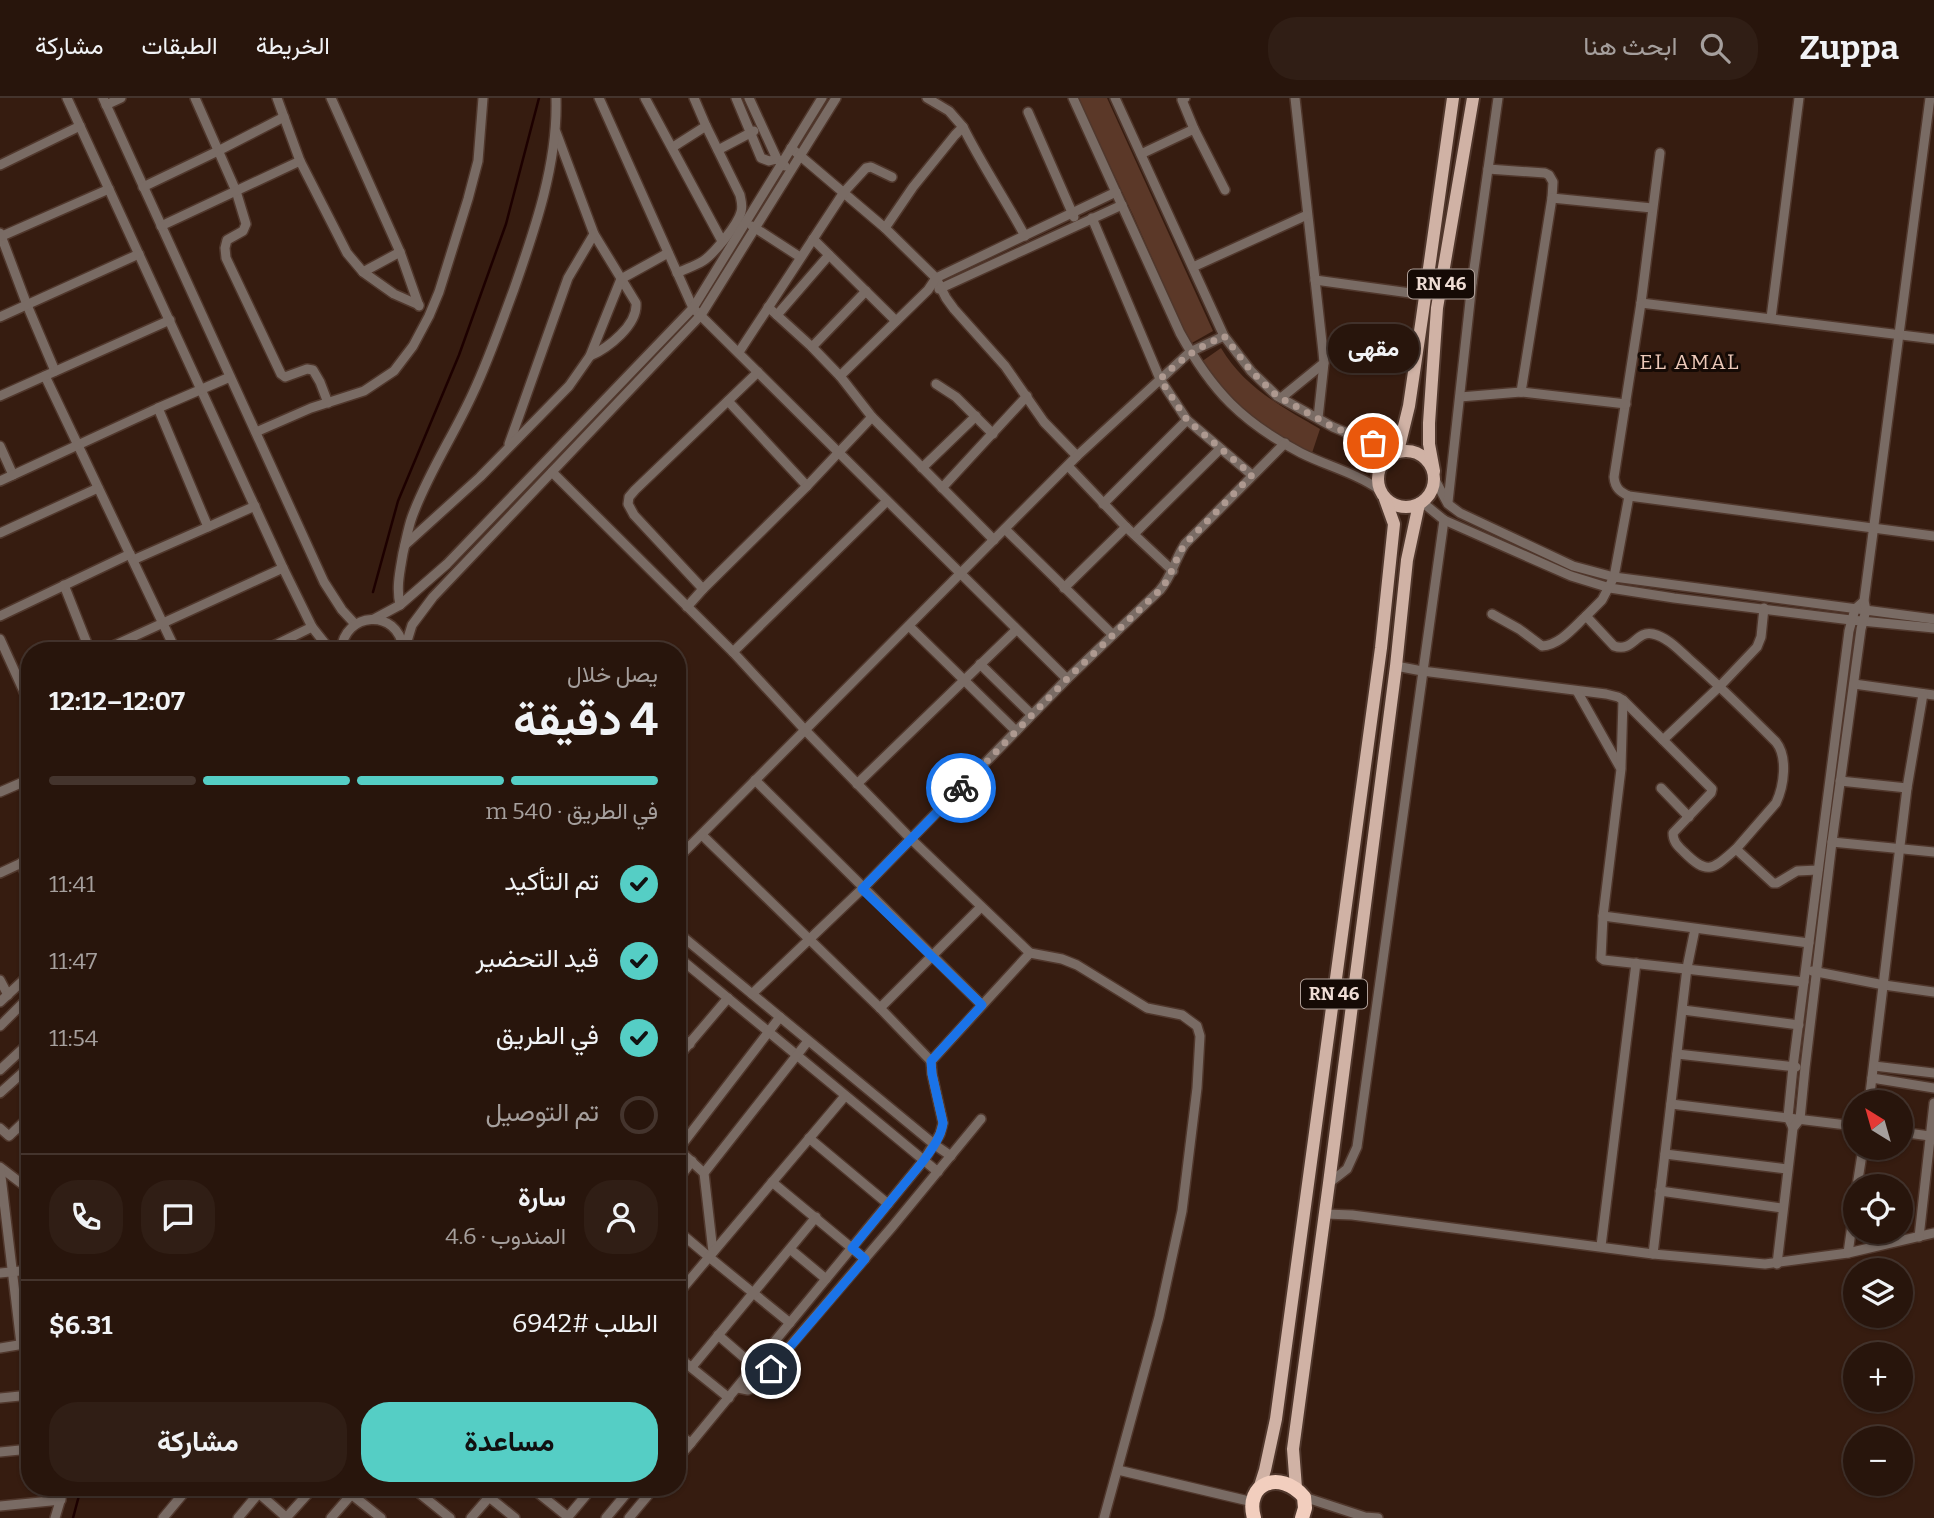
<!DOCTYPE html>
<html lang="ar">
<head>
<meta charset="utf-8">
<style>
  :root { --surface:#28150c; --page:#301e15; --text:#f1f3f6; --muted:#a59f9d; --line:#44342d; --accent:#55cec5 }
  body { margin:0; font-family:Bitter,Vazirmatn,serif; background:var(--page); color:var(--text); direction:rtl; height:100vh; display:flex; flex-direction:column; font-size:26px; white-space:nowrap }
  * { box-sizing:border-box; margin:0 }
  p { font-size:23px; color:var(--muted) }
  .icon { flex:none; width:38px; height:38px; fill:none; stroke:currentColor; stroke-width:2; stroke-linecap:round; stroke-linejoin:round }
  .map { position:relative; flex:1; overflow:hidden; direction:ltr }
  .side { position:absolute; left:21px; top:544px; width:665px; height:854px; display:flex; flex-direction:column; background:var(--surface); border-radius:28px; box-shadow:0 2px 5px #0004,0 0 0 2px var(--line); direction:rtl }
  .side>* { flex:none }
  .needle { width:46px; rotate:323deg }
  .fabs { position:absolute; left:1843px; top:992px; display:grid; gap:14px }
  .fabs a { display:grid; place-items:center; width:70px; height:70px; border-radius:50%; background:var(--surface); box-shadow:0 2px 5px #0004,0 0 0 2px var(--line); font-size:35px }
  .pin { position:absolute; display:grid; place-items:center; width:60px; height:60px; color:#fff; margin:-30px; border:4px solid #fff; border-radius:50%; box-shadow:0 2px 7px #0007 }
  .courier { position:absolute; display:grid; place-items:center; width:70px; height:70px; margin:-35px; border:5px solid #1a73e8; border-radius:50%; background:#fff; color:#222; box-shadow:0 2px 9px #0007 }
  .bubble { position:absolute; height:49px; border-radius:24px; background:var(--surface); box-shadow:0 2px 5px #0004,0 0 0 2px var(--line); font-size:23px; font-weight:700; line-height:49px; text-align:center; direction:rtl }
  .overview em { font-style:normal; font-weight:700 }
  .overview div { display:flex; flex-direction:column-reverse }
  .overview { display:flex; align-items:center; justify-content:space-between; height:119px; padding:0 28px }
  h1 { font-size:46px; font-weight:700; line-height:52px }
  .bar { display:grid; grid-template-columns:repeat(4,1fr); gap:10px 7px; align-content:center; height:84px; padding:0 28px }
  .bar i { height:9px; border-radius:5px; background:var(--line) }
  .bar .selected { background:var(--accent) }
  .bar p { grid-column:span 4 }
  .line { display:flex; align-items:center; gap:18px; padding:0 28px; border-top:2px solid var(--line) }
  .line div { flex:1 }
  .round { display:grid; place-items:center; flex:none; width:74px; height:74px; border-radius:28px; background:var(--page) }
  ol { padding:0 28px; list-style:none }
  li { display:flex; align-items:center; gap:21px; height:77px }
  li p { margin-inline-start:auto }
  li .icon { padding:7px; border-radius:50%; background:var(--accent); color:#111; stroke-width:4 }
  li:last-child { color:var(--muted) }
  li i { width:38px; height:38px; border:4px solid var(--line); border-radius:50% }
  .cta { display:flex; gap:14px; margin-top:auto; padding:14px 28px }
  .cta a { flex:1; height:80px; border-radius:28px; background:var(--accent); color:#111; font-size:28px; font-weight:700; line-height:80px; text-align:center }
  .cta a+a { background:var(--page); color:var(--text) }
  header { display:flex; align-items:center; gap:42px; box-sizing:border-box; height:98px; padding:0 35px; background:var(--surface); border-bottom:2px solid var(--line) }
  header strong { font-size:33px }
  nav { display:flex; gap:38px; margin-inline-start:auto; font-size:24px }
  .search { width:490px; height:63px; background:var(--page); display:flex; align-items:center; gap:18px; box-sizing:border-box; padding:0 24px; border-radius:28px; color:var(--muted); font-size:26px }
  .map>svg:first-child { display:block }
  .green { fill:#5b3828 }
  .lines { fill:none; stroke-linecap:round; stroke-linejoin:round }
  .stream { stroke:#1d0000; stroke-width:2.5 }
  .minor-casing { stroke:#50372c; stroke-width:12 }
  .major-casing { stroke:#50372c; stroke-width:16 }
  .highway-casing { stroke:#50372c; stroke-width:18 }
  .minor { stroke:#796b64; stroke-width:9 }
  .major { stroke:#d0b2a5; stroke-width:12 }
  .highway { stroke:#f2cebe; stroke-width:14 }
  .done { stroke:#ae9990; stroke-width:7; stroke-dasharray:0 12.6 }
  .route { stroke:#1a73e8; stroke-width:9 }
  .labels { text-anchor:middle; stroke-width:6; stroke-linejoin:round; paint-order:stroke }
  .shield { fill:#150a05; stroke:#ae9e97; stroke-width:2 }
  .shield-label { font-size:18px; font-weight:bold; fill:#efddd5 }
  .neighbourhood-label { font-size:21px; letter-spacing:2px; fill:#edc9b9; stroke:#150a05 }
</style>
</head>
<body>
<header>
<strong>Zuppa</strong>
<div class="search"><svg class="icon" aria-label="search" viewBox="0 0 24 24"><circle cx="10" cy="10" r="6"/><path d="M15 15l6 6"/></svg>ابحث هنا</div>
<nav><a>الخريطة</a><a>الطبقات</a><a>مشاركة</a></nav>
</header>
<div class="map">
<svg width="1934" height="1420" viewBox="0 0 1934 1420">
  <rect width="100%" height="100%" fill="#361c10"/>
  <g class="green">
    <polygon points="1078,0 1107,0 1213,233 1190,246 1133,117"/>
    <path d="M1221,250C1244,289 1282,309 1320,331L1312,355C1280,339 1248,322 1224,295C1216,286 1209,274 1201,264Z"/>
  </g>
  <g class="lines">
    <g class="stream">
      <polyline points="373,494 398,403 459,257 506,126 539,0"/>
      <polyline points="73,1420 81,1390"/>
    </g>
    <defs>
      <g id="minor">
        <polyline points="67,0 283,470 312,529 331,553"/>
        <polyline points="103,0 324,484 342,512 355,526"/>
        <polyline points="195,0 236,93 246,126 243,133 227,142 225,150 226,160 281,276 285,279 307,271 313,272 320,284 328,305"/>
        <polyline points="277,0 300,63 347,155 363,174 394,196 419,207"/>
        <polyline points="331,0 400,154 419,208"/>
        <polyline points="599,0 693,210 1067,581"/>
        <polyline points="645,0 722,143"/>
        <polyline points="736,0 761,60 769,63 777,61"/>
        <polyline points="749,0 777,61 785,68"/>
        <path d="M1073,0L1180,235C1212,293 1242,324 1301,355C1327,368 1356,375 1380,392"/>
        <polyline points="1115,0 1224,238 1251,273 1277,298 1333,329 1395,355"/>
        <polyline points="1185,0 1182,2 1194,31 1225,92"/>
        <polyline points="1295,0 1323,254 1324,265 1318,320"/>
        <polyline points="106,7 121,0"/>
        <polyline points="1028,14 1074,119"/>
        <path d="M963,29C982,67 1005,101 1025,138"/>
        <path d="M556,34L594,136L636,205C638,227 608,250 590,258"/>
        <polyline points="673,49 706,28"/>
        <polyline points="791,50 885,130 936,180 946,200 954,211 1005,268 1044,324 1077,358"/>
        <polyline points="718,52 754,33"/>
        <path d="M1660,55L1641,205L1614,379C1615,390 1620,394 1629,398L1934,438"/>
        <polyline points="1141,56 1194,31"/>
        <polyline points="0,67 80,28"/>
        <polyline points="1488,71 1545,75 1549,77 1553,84 1552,100 1521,294"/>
        <polyline points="143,89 218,53 284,19"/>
        <polyline points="1552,100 1652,110"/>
        <polyline points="1092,120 1160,281 1187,322 1252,377"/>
        <polyline points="161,128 300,63"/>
        <polyline points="752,128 800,159"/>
        <polyline points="885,130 913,89 955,37 963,29 949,13 927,0"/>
        <polyline points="0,135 27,207 55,273"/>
        <polyline points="0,139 109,91"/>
        <polyline points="813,141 896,223"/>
        <polyline points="1193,169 1307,117"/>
        <polyline points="363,174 400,154"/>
        <path d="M677,175C685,171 695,168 703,163C714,156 738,126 741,114C743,107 741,103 740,97L706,28L694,0"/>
        <polyline points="1441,179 1472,185"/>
        <polyline points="1315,182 1425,197"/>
        <polyline points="939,191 1122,107"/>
        <polyline points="1641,205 1934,241"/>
        <polyline points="768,209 812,249 840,278 872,319 994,442"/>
        <polyline points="777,217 829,157"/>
        <polyline points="0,219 139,156"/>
        <polyline points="1771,220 1799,0"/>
        <polyline points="812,249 866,193"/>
        <polyline points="739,254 844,94 866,70 871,69 892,79"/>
        <polyline points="45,278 176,553"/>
        <polyline points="840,278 928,192 936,180 1116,94"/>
        <polyline points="936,286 956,299 993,336"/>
        <polyline points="0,298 170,222"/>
        <polyline points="1460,299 1521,294 1626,306"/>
        <polyline points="1281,300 1324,265"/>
        <polyline points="728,303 807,388"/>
        <polyline points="256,334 311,310 364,293 394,273 413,248 429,218 439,194 468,101 478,63 483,0"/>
        <polyline points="509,346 568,180 594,136"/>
        <polyline points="0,348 13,377"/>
        <polyline points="1068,368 1126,429 1173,473"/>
        <polyline points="922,370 976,318"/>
        <polyline points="552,374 733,554 805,632 911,741 1030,855 931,963 932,976 943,1025 940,1036 924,1062 691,1345 677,1336"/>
        <polyline points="1435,382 1448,406 1460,415 1573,468 1614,479 1934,521"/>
        <polyline points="0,383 158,310 230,279"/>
        <polyline points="942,390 1027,298"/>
        <polyline points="1422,404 1444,422 1571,478 1610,490 1674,500 1851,522 1934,530"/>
        <polyline points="1448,404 1472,185 1498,0"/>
        <polyline points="1103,406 1187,322"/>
        <polyline points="208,429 255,408"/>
        <polyline points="1005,431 1113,537"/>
        <polyline points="0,435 98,390"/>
        <polyline points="1134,436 1220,351"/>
        <polyline points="405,447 480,379 569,288 590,258 621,181 668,155"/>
        <polyline points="133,462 208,429 158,310"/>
        <polyline points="64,487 90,553"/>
        <polyline points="1064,490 1126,429"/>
        <polyline points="703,491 634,417 628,406 629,399 635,392 758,274"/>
        <path d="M400,507C396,489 400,473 403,455C406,443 408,430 412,419C428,375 454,337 473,295C489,261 501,226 514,191C535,131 558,65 556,0"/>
        <polyline points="687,509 703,491 807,388 872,319"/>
        <path d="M1492,516L1519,531L1542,548C1560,547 1574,529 1586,518L1614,548C1633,555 1636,532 1653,536C1667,539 1679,552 1689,561C1719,587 1747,615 1776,644C1788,659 1784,688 1776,705L1736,751"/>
        <polyline points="0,518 130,456"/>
        <polyline points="1586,518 1602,502 1614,479 1629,398"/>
        <polyline points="374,521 400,507 447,466 693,210 822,0"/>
        <polyline points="909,528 1016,633"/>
        <polyline points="0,541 30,607"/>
        <polyline points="102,553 283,470"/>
        <polyline points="263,553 312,529"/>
        <path d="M341,553C344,513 398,510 403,550"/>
        <polyline points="404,553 412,527 433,499 701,217 836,0"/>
        <polyline points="733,554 887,403"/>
        <polyline points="980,566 1031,616"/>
        <path d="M1396,568L1422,573L1606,596L1618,599L1623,602L1712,691L1711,695L1673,735C1673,744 1678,748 1684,754C1708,778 1713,771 1736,751L1773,785H1777L1797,773L1818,772"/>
        <polyline points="1854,586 1934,597"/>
        <polyline points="1577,593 1621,671 1603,818 1601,860 1604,862 1804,884"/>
        <polyline points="1663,642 1720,588 1757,549 1761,539 1764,510"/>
        <polyline points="1621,669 1623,602"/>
        <polyline points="755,682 982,907"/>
        <polyline points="1840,683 1907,690"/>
        <polyline points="857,686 1016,532"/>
        <polyline points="1661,690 1689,719"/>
        <polyline points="0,694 30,681"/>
        <polyline points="702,737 880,910 931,963"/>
        <polyline points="1832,744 1934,754"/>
        <polyline points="677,761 1077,358 1190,254 1224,238"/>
        <polyline points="21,765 30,787"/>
        <polyline points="0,775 30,761"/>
        <polyline points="1603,818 1809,845"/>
        <polyline points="677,834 935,1047 951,1058"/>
        <polyline points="1030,855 1062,861 1077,867 1147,910 1182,917 1197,928 1200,938 1197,990 1182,1113 1159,1219 1104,1420"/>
        <polyline points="677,858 938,1074"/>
        <polyline points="1812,873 1884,887 1934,894"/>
        <polyline points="0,882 8,897"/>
        <path d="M752,896L862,791L1067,581L1160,492C1172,478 1175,461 1185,446L1285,345"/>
        <polyline points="0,904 30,876"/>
        <polyline points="880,910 981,809"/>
        <polyline points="1683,912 1799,927"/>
        <polyline points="0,928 30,898"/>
        <polyline points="677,936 690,946"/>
        <polyline points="1677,956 1796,969"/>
        <polyline points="677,960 728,900"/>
        <polyline points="1874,968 1934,975"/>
        <polyline points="0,972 30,944"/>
        <polyline points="1872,980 1934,990"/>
        <polyline points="0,995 30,968"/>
        <polyline points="1869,1004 1907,690 1923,596"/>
        <polyline points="1671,1006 1855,1028"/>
        <polyline points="19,1029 30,1041"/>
        <polyline points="0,1030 9,1038 30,1018"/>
        <polyline points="1793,1030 1788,1019 1793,969 1849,533 1855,511 1864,503"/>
        <polyline points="1900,1034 1930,1038"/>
        <polyline points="809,1040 888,1106"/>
        <polyline points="679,1052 704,1075"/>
        <polyline points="677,1053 780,919"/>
        <polyline points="1665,1056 1787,1071"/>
        <polyline points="0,1069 30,1092"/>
        <polyline points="0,1070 21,1246"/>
        <polyline points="677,1083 692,1063"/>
        <polyline points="772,1084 865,1161"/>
        <polyline points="1329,1085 1347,1071 1357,1049 1444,422"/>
        <polyline points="1857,1088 1863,1050"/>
        <polyline points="1660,1093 1782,1110"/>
        <polyline points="1325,1116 1352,1117 1653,1156 1765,1166 1848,1155 1934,1135"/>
        <polyline points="677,1132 709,1159 790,1225"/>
        <polyline points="1919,1139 1934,1005"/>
        <polyline points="1601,1148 1636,865"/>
        <polyline points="790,1151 826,1181"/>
        <polyline points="713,1154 704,1075 808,943"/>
        <polyline points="1848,1155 1855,1106"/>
        <polyline points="1653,1156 1687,870 1695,831"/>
        <polyline points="1777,1166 1793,1030 1800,1021 1805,970 1832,744 1861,531 1866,512 1864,503 1930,0"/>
        <polyline points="0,1175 30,1172"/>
        <polyline points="677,1197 845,998"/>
        <polyline points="718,1237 755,1269"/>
        <polyline points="0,1250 30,1245"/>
        <polyline points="677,1258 729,1300"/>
        <polyline points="692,1269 816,1119"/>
        <polyline points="738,1290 748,1292 755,1289 892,1129 981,1021"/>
        <polyline points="0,1300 30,1297"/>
        <polyline points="0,1354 30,1351"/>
        <polyline points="677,1361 691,1345"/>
        <polyline points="1118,1372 1253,1404"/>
        <polyline points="253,1390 287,1420"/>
        <polyline points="413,1390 450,1420"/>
        <polyline points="478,1390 515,1420"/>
        <polyline points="542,1390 537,1394 568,1419"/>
        <polyline points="351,1396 381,1420"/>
        <polyline points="1304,1399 1365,1419 1378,1420"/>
        <polyline points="0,1408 61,1402"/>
        <polyline points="55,1420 64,1390"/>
        <polyline points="163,1420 188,1390"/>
        <polyline points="238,1420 263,1390"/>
        <polyline points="286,1420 313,1390"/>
        <polyline points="331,1420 357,1390"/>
        <polyline points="471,1420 497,1390"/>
        <polyline points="567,1420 592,1390"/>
        <polyline points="606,1420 631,1390"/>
        <polyline points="629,1420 654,1390"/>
      </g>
      <g id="major">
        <circle cx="1406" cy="381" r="28"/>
        <polyline points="1398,353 1409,308 1422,220 1453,0"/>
        <polyline points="1434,373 1429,346 1429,325 1437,210 1473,0"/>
        <polyline points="1296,1390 1293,1351 1329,1085 1396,568 1407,462 1419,406"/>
        <polyline points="1259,1391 1265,1372 1276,1321 1381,550 1394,426 1385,401"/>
      </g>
      <path id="highway" d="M1254,1420C1244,1385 1280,1371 1304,1399L1305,1410L1302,1420"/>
    </defs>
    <use href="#minor" class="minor-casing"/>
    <use href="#major" class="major-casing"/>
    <use href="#highway" class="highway-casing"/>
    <use href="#minor" class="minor"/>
    <use href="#major" class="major"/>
    <use href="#highway" class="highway"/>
  </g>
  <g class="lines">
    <path class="done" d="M961,690L1067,581L1160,492C1172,478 1175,461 1185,446L1252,377L1187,322L1160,281C1183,260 1195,251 1224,238L1251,273L1277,298L1333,329L1373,345"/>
    <path class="route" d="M771,1271L865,1161L852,1150L924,1062C932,1051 941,1039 943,1025L932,976L931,963L982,907L862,791L961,690"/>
  </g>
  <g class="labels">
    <g class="shield">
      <rect x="1408" y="171.5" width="66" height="29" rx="5"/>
      <rect x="1301" y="881.5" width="66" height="29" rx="5"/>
    </g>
    <g class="shield-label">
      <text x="1441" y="192">RN 46</text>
      <text x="1334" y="902">RN 46</text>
    </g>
    <g class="neighbourhood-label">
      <text x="1690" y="271">EL AMAL</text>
    </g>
  </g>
</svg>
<div class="fabs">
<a><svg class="needle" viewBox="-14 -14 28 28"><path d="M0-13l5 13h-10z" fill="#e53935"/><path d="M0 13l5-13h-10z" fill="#a59f9d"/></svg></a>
<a><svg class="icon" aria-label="locate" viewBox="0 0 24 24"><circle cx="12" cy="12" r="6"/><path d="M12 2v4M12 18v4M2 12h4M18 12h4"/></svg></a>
<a><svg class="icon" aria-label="layers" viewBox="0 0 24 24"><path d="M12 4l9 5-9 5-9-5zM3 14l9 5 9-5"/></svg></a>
<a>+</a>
<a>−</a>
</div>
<div class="pin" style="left:1373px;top:345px;background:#ea580c"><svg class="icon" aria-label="bag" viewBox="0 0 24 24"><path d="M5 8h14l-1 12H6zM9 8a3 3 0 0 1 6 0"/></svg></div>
<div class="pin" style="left:771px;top:1271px;background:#1f2937"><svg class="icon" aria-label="home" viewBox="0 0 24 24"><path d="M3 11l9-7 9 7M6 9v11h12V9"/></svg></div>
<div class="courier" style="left:961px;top:690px"><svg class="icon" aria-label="bike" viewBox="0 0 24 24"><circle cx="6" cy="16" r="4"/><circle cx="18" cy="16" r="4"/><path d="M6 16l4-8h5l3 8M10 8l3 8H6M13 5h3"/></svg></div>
<div class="bubble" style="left:1328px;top:226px;width:91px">مقهى</div>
<section class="side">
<div class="overview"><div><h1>4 دقيقة</h1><p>يصل خلال</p></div><em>12:07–12:12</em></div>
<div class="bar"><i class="selected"></i><i class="selected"></i><i class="selected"></i><i></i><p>في الطريق · 540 m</p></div>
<ol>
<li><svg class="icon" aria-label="check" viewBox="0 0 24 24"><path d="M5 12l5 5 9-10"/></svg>تم التأكيد<p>11:41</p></li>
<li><svg class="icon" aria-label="check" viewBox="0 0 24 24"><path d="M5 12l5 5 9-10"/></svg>قيد التحضير<p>11:47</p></li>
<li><svg class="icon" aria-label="check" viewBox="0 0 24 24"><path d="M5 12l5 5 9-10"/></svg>في الطريق<p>11:54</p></li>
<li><i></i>تم التوصيل</li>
</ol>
<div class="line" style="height:126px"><a class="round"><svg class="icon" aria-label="person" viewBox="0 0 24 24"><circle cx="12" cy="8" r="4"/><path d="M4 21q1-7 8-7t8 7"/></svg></a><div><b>سارة</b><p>المندوب · 4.6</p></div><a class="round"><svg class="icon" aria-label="chat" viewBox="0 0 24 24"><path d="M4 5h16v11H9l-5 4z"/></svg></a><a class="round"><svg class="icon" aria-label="phone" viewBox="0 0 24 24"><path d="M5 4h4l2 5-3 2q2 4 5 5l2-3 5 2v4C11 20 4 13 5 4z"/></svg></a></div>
<div class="line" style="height:91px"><div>الطلب #6942</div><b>$6.31</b></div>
<div class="cta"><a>مساعدة</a><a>مشاركة</a></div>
</section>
</div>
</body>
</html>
